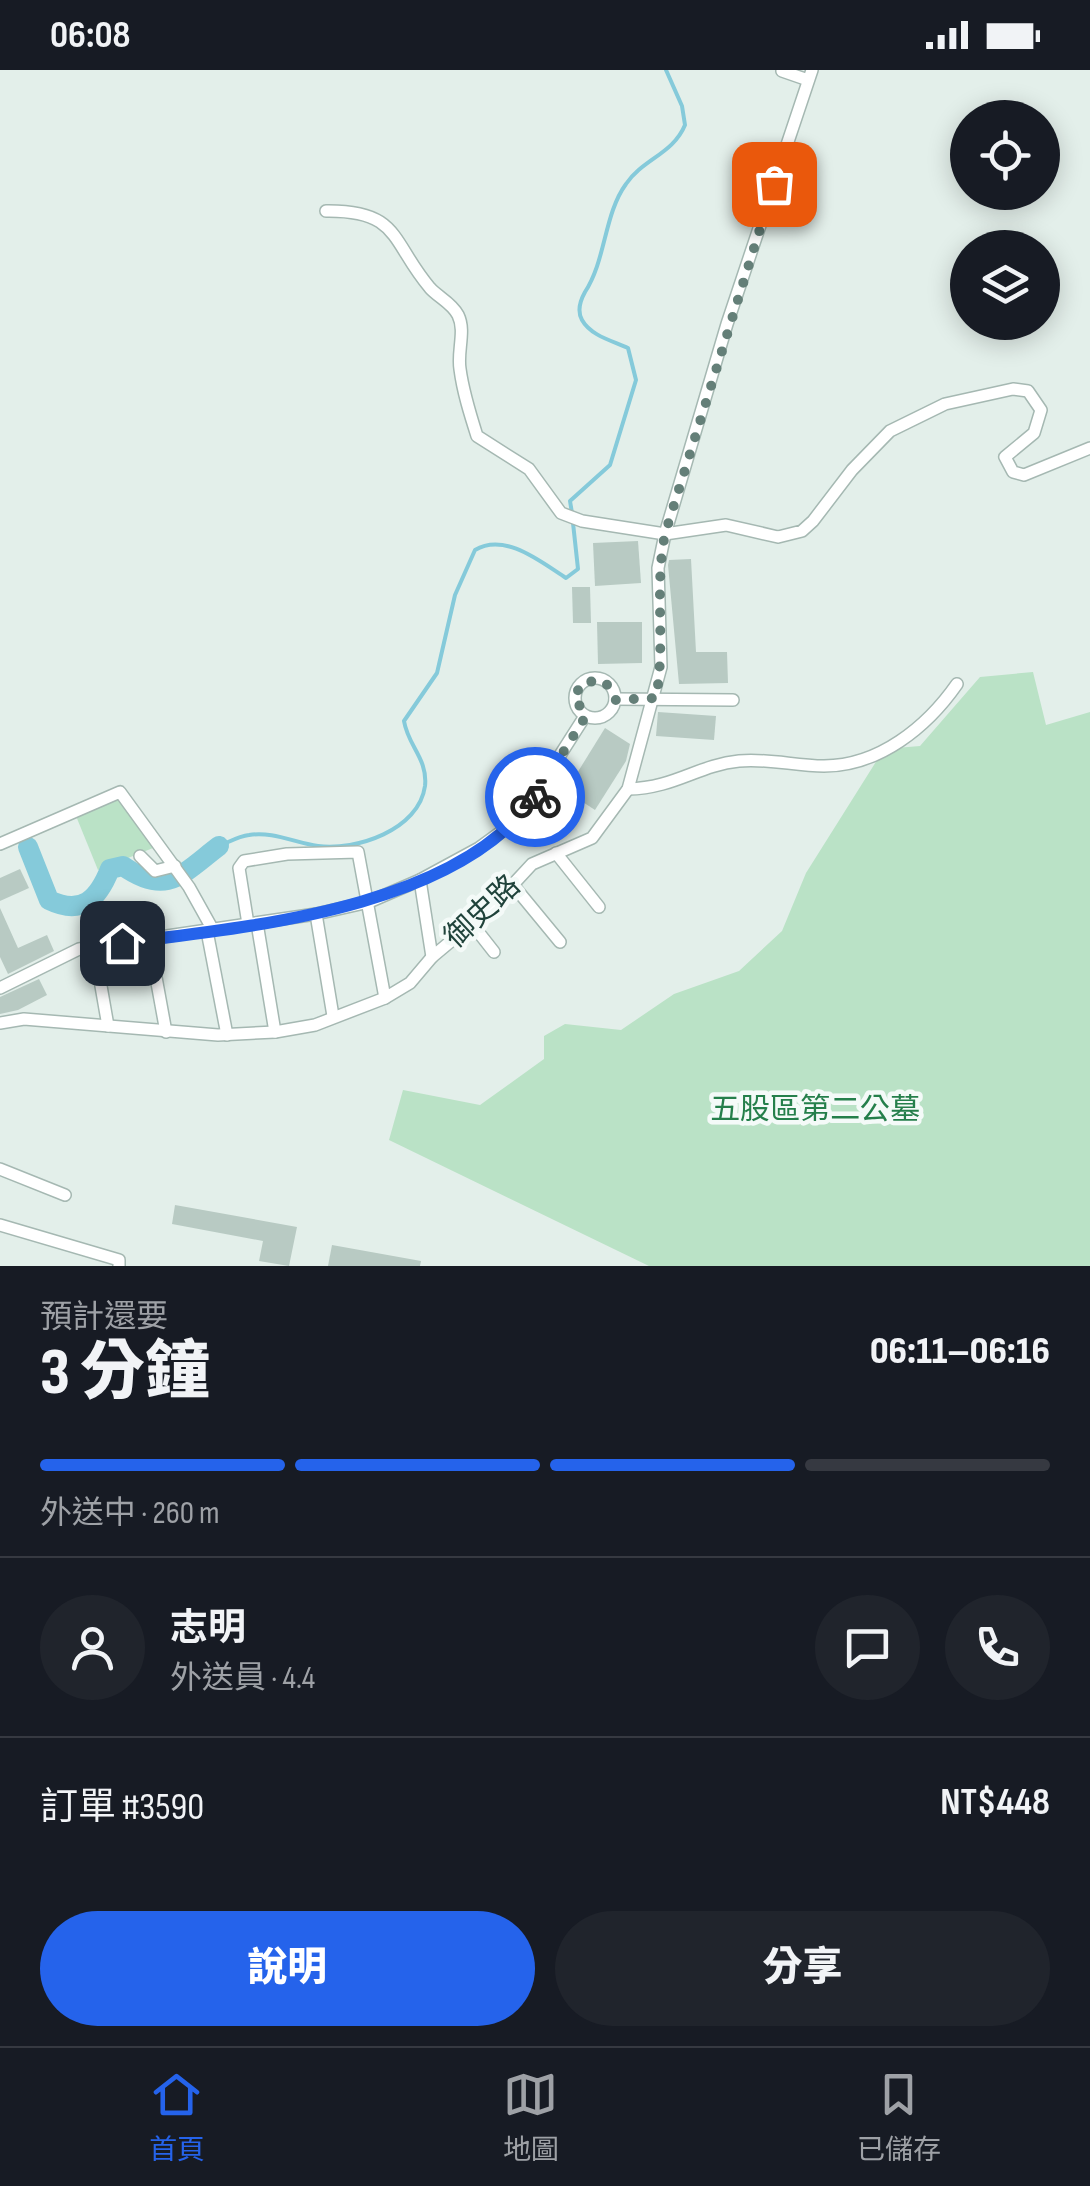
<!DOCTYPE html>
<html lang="zh-TW">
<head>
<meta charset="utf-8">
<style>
  :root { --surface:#171b24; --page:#20242c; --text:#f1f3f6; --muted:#9ea1a6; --line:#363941; --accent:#2563eb }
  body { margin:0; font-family:"Sofia Sans Condensed","Noto Sans TC",sans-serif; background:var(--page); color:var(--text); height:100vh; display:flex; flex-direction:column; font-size:38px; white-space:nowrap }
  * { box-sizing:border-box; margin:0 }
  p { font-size:32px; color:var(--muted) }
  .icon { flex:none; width:55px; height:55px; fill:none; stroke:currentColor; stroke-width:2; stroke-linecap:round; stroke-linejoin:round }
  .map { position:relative; height:1196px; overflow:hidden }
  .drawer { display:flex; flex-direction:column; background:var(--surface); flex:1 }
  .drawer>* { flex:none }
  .controls { position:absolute; left:950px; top:30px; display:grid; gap:20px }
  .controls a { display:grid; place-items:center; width:110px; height:110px; border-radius:50%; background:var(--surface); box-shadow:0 5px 25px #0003; font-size:50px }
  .pin { position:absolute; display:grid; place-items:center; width:85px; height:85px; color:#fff; margin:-42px; border-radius:20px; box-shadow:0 5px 15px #0006 }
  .courier { position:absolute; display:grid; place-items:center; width:100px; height:100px; margin:-50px; border:8px solid #2563eb; border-radius:50%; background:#fff; color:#222; box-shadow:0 2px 12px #0007 }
  .headline em { font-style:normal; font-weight:800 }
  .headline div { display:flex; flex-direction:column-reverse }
  .headline { display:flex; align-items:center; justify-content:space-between; height:170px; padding:0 40px }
  h1 { font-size:65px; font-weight:800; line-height:75px }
  .bar { display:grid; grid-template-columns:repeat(4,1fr); gap:15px 10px; align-content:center; height:120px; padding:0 40px }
  .bar i { height:12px; border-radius:8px; background:var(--line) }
  .bar .on { background:var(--accent) }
  .bar p { grid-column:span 4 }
  .line { display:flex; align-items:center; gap:25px; padding:0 40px; border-top:2px solid var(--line) }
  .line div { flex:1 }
  .round { display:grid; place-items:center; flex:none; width:105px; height:105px; border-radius:52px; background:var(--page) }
  .primary-button { display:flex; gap:20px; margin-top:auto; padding:20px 40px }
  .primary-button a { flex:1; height:115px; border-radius:60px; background:var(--accent); color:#fff; font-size:40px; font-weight:800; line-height:115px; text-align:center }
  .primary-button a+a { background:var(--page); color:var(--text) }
  .status { display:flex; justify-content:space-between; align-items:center; height:70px; padding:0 50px; background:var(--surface); direction:ltr }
  .status svg { height:28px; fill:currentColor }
  .menu { display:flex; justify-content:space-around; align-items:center; height:140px; border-top:2px solid var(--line); background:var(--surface); font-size:28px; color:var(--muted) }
  .menu a { display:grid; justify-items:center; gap:5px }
  .menu .on { color:var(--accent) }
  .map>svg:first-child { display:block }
  .green { fill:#bae2c6 }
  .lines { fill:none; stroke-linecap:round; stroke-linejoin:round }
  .stream { stroke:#85cada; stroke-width:4 }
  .river { stroke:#85cada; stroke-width:20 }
  .building { fill:#b8cac3 }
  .minor-casing { stroke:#a5b8b2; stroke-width:14 }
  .minor { stroke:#fff; stroke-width:11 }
  .done { stroke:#647f78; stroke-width:10; stroke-dasharray:0 18 }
  .route { stroke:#2563eb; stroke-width:12 }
  .labels { text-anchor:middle; stroke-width:9; stroke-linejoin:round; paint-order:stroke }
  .street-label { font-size:30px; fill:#20433b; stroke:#f4faf8 }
  .park-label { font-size:30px; fill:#257f4b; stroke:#f4faf8 }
</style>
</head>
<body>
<div class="status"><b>06:08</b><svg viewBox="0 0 49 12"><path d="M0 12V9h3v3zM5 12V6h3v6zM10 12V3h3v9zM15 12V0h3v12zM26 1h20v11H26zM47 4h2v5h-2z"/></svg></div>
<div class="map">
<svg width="1090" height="1196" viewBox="0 0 1090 1196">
  <rect width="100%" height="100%" fill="#e3efea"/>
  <g class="green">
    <polygon points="1033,602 1046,655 1090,642 1090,1196 649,1196 389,1070 403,1020 480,1035 544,989 544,966 565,954 621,960 674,924 739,901 782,861 806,803 884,679 920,676 980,607"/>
    <polygon points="117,728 153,778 98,800 76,746"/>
  </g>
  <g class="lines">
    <g class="stream">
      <path d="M572,443L570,431L610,395L636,310L628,278C613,271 591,266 582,250C577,241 580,231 585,222C606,190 604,144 626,114C643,89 673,84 685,55L682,36L666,0"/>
      <path d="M219,776C229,772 239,766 249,765C273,761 295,773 318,776C356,781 419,760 425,716C428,689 408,676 404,651L437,603L455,525L475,480C505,462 541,492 566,508L578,499L573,453"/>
    </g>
    <path class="river" d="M28,777L49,830C82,846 98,829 110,799L123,796C167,827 182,804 219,776"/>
  </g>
  <g class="building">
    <polygon points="638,471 641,513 595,516 593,473"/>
    <polygon points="691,489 696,582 727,582 728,613 679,614 668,495 669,490"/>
    <polygon points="572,517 590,517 591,553 573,553"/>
    <polygon points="597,552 642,552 642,593 598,594"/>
    <polygon points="658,642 716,646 714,670 656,666"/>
    <polygon points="605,658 630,674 626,691 595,740 566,721"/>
    <polygon points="20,799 29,818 0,831 0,808"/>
    <polygon points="0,838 18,878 47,865 54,881 8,904 0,887"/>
    <polygon points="39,909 47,925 18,940 0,944 0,927"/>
    <polygon points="175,1135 297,1157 289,1196 259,1191 263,1171 172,1154"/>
    <polygon points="332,1175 421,1191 420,1196 328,1196"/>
  </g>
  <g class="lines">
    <defs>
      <g id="minor">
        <polyline points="782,1 808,10"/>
        <path d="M326,141C400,140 391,172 430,218C438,227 452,233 458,245C466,261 457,281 460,299C463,322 470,344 477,366L529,399L561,443L582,451L665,464L726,455L778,467L802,461L813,451L852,400L890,361L945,334L1013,319L1028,321L1041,340L1034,363L1005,387L1013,402L1024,405L1090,378"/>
        <circle cx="595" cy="628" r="20"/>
        <polyline points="615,629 733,630"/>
        <path d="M628,719C675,718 698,695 739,691C768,688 795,696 824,696C879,696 927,657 957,614"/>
        <polyline points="0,774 120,722 189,817 213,860"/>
        <polyline points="556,783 599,837"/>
        <polyline points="140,786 155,801 175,796"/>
        <polyline points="420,810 432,887"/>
        <polyline points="513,815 560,872"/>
        <polyline points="316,844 333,946"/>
        <polyline points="257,853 275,962"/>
        <polyline points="248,854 239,798 244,791 287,784 358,782 385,928"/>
        <polyline points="472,854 494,882"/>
        <polyline points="207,861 227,965"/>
        <polyline points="149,869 166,962"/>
        <polyline points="94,876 108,956"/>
        <polyline points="0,918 79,879 316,844 369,832 420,810 479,778 520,748 585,646"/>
        <polyline points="0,953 24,949 218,965 275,962 315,955 385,928 410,913 432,887 493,836 532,794 592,768 628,719 661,597 658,498 665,464 727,254 812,0"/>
        <polyline points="0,1099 65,1125"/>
        <polyline points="0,1155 119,1190 119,1196"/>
      </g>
    </defs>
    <use href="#minor" class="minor-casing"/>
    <use href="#minor" class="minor"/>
  </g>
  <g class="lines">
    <path class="done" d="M535,727L586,646L574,627L583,612L605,611L615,630L656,628C666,573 654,518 665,464L774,114"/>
    <path class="route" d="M122,873C248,857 455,839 535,727"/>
  </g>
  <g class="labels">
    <g class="street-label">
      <text transform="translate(482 841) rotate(-43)" y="10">御史路</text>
    </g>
    <g class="park-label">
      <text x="815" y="1049">五股區第二公墓</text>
    </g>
  </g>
</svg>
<div class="controls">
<a><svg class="icon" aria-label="locate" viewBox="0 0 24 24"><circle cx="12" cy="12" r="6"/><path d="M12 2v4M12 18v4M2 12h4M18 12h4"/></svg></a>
<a><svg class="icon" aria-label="layers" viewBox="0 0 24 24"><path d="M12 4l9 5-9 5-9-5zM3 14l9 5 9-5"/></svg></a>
</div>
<div class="pin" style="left:774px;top:114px;background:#ea580c"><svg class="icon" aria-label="bag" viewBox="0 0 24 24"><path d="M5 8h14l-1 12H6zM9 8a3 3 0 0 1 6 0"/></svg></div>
<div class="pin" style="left:122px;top:873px;background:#1f2937"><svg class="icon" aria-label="home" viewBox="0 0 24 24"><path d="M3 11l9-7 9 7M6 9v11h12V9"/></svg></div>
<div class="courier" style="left:535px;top:727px"><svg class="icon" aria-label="bike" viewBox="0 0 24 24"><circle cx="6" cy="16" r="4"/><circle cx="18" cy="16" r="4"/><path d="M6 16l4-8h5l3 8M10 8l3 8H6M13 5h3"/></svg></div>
</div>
<section class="drawer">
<div class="headline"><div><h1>3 分鐘</h1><p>預計還要</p></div><em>06:11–06:16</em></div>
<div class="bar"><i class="on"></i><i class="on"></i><i class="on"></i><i></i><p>外送中 · 260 m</p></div>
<div class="line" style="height:180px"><a class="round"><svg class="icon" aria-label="person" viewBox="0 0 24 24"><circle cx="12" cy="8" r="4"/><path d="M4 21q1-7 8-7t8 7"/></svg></a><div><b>志明</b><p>外送員 · 4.4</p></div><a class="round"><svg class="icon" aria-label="chat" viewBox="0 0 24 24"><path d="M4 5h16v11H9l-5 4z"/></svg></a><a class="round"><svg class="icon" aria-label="phone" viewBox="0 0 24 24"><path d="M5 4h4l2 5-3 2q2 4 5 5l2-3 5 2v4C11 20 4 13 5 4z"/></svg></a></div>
<div class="line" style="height:130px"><div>訂單 #3590</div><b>NT$448</b></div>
<div class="primary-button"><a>說明</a><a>分享</a></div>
</section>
<nav class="menu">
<a class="on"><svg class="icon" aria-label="home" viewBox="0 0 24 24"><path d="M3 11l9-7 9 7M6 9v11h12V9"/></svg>首頁</a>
<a><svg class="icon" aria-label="map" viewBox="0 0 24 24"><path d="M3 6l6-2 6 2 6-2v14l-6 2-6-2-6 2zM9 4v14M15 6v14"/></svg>地圖</a>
<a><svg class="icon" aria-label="saved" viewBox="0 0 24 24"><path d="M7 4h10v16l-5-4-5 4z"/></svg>已儲存</a>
</nav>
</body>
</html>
